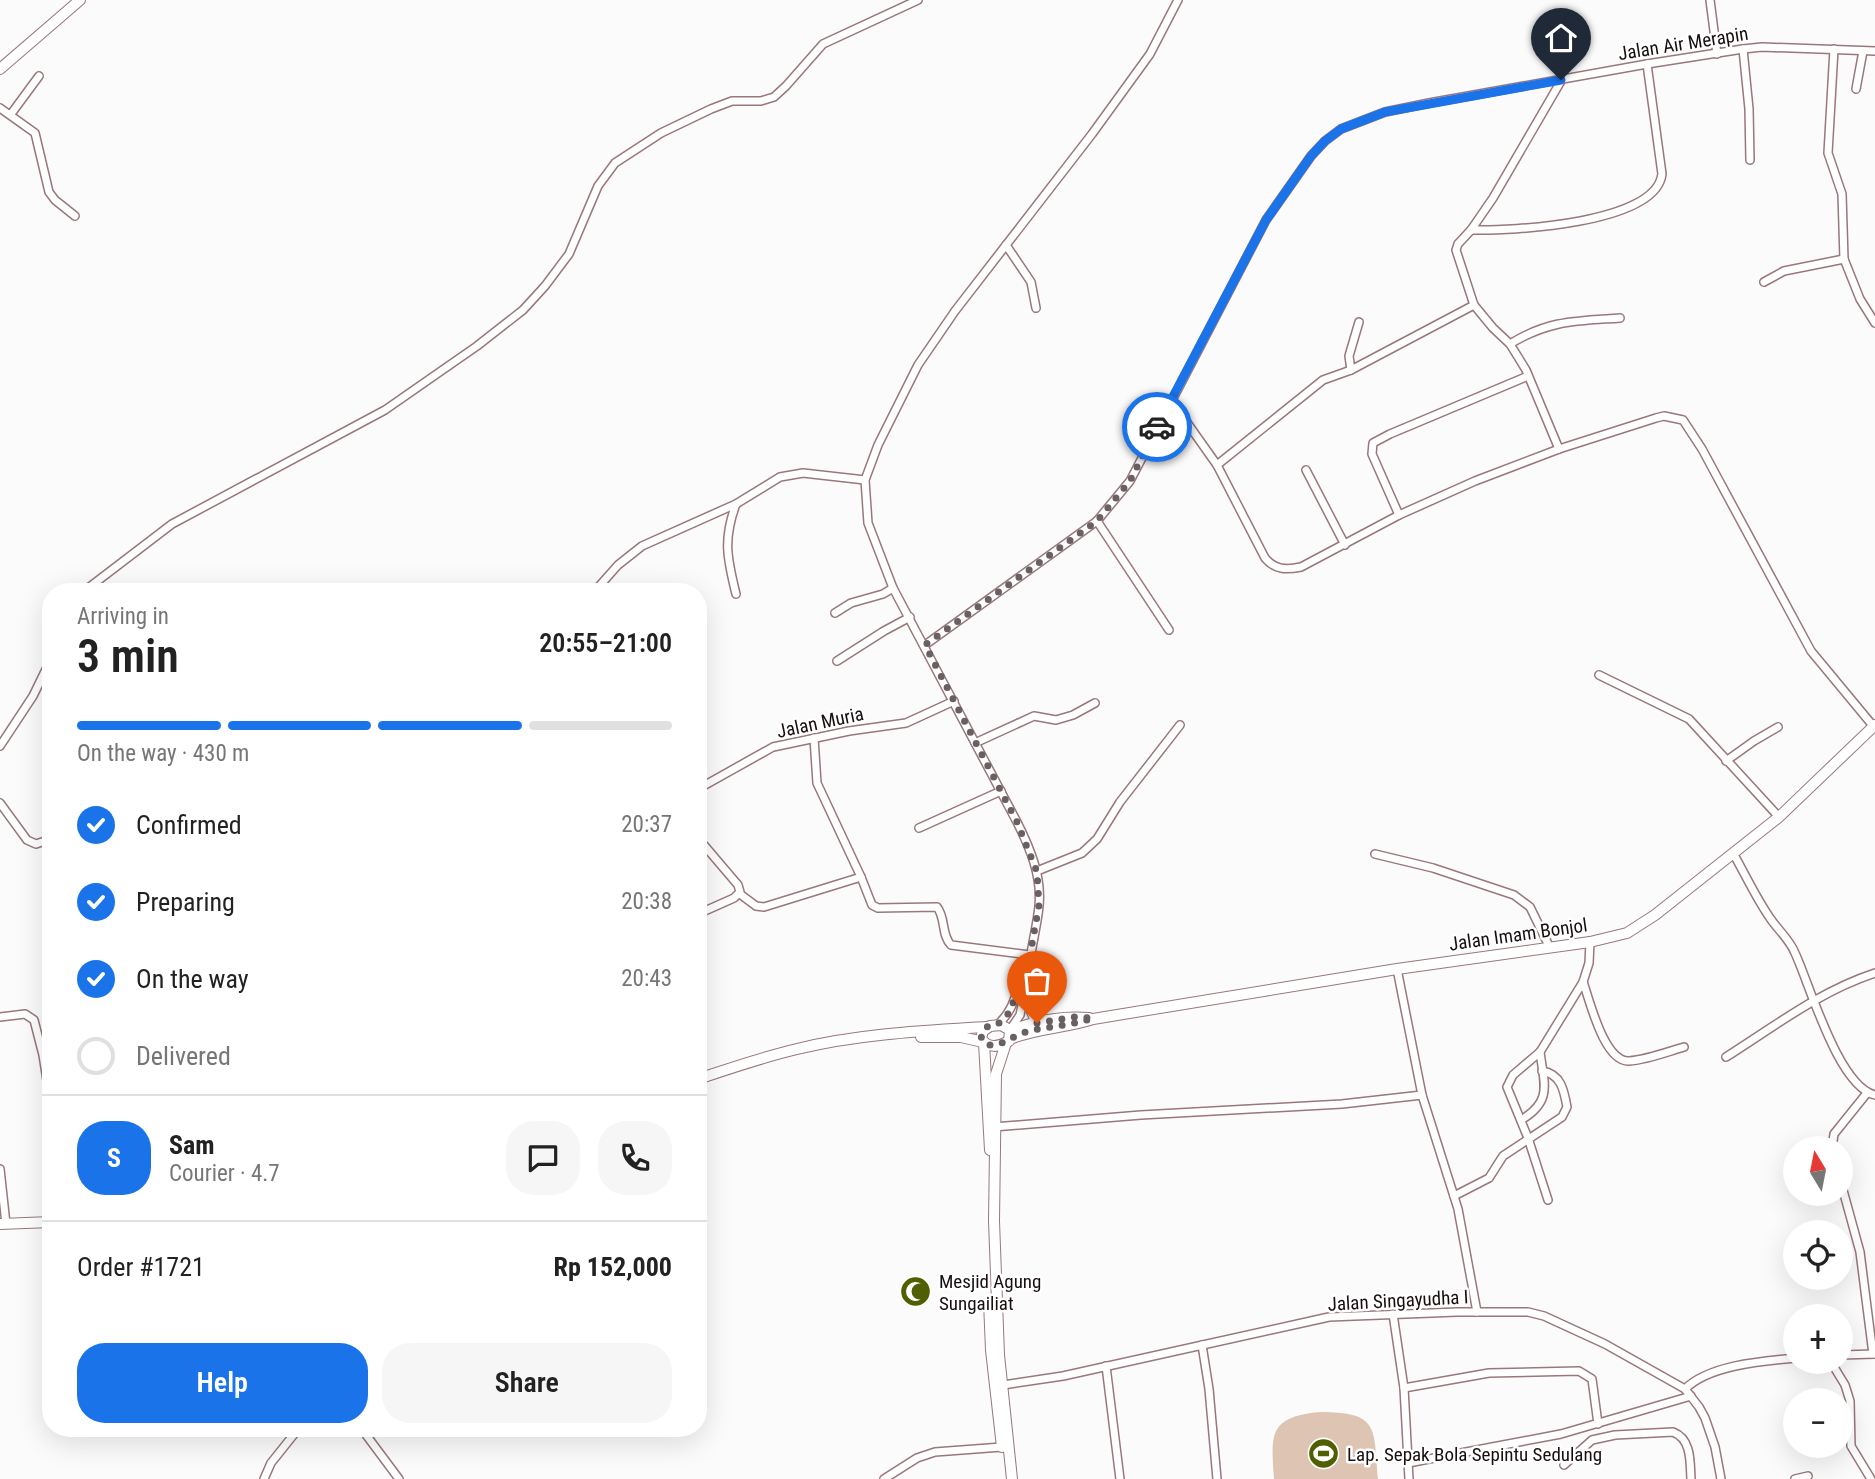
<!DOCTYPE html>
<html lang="en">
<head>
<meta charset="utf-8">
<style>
  :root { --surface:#fff; --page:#f6f6f6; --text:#222; --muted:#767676; --line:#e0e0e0; --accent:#1a73e8 }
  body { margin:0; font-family:"Roboto Condensed",sans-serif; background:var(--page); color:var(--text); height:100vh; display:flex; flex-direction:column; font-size:26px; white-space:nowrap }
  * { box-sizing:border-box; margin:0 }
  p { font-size:23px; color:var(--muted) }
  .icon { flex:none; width:38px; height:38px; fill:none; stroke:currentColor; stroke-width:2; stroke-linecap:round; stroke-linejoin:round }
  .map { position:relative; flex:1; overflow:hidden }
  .panel { position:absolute; left:42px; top:583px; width:665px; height:854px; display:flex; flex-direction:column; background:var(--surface); border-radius:28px; box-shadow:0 7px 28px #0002 }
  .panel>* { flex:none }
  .needle { width:46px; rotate:350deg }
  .buttons { position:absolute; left:1783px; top:1136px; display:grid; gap:14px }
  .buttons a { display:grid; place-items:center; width:70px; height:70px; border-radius:50%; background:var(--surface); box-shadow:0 7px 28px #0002; font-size:35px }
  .pin { position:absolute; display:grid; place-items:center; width:60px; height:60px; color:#fff; margin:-72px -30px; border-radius:50% 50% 50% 0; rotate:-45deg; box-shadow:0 0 7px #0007 }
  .pin .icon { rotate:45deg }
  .courier { position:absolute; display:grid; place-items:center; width:70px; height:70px; margin:-35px; border:5px solid #1a73e8; border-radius:50%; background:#fff; color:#222; box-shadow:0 2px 9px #0007 }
  .overview em { font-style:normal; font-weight:600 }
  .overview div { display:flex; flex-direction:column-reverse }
  .overview { display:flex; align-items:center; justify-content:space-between; height:119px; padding:0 35px }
  h1 { font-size:46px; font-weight:600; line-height:52px }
  .bar { display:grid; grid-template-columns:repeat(4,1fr); gap:10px 7px; align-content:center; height:84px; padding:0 35px }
  .bar i { height:9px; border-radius:5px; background:var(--line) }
  .bar .on { background:var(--accent) }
  .bar p { grid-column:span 4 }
  .line { display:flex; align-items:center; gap:18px; padding:0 35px; border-top:2px solid var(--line) }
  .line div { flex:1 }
  .round { display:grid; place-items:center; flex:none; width:74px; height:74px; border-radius:28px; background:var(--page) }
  ol { padding:0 35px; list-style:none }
  li { display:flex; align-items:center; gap:21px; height:77px }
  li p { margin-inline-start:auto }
  li .icon { padding:7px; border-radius:50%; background:var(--accent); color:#fff; stroke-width:4 }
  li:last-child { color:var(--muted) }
  li i { width:38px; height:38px; border:4px solid var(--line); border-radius:50% }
  .button { display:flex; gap:14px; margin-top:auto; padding:14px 35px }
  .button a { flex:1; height:80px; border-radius:28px; background:var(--accent); color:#fff; font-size:28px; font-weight:600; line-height:80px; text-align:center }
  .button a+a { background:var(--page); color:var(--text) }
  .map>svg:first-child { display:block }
  .green { fill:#dec4b2 }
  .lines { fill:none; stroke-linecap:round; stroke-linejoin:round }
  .street-casing { stroke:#99777b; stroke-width:10 }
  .secondary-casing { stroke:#99777b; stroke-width:12 }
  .street { stroke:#fff; stroke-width:7 }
  .secondary { stroke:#fff; stroke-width:10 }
  .done { stroke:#686062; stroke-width:7; stroke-dasharray:0 12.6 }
  .route { stroke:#1a73e8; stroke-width:9 }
  .labels { text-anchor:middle; stroke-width:5; stroke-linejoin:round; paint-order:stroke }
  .street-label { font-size:19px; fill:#190d0f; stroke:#fff }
  .poi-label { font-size:19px; fill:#190d0f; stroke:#fff; text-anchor:start }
</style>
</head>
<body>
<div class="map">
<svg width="1875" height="1479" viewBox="0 0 1875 1479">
  <rect width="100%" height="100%" fill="#fbfbfb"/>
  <path class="green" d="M1320,1412C1379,1412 1374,1427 1378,1479H1274C1271,1434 1268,1417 1320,1412Z"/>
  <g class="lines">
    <defs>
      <g id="street">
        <polyline points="1710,0 1717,54"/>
        <polyline points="1743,49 1749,109 1750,160"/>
        <polyline points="1834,49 1828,153 1842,194 1844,259 1860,299 1875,323"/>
        <polyline points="1856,89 1863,51"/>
        <polyline points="0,108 35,133 49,192 55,200 75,216"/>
        <polyline points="11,114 39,76"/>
        <path d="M1471,230C1511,231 1656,224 1662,174L1647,64"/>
        <polyline points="1006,245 1031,282 1036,308"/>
        <polyline points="1764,282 1784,271 1844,259"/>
        <path d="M1510,344C1549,320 1576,321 1620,318"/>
        <polyline points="1351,370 1349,356 1359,322"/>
        <path d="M1171,400L1217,465L1265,558C1275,570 1286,570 1301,567L1399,515L1475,481L1559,449L1656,418L1664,416L1683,420L1702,449L1811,651L1874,727"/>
        <polyline points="1559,449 1526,370 1510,344 1493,328 1474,305 1456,250 1458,244 1471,230 1493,198 1561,81"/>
        <polyline points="1217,465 1323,380 1351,370 1474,305"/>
        <polyline points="1306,470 1345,545"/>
        <path d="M736,504C723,539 727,558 736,594"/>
        <polyline points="1399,515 1372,454 1373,443 1390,434 1528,376"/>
        <polyline points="1097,521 1169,630"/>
        <polyline points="83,592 172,524 385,410 477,346 523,310 545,286 569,254 598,186 615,163 661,133 711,109 732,101 761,101 774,97 786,86 823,44 918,0"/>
        <polyline points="594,592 618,565 642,546 736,504 780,477 803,473 865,480"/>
        <polyline points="835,613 851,603 883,594 893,588"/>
        <polyline points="925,645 1097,521 1130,481 1266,220 1311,156 1325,141 1341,129 1385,112 1429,103 1647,64 1743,49 1762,47 1875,51"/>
        <polyline points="837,661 884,631 910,617"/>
        <polyline points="1599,675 1689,719 1779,817"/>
        <polyline points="814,738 817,783 861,877"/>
        <polyline points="975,743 1034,716 1056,720 1073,715 1095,703"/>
        <polyline points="0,746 33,696 51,659"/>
        <polyline points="1726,761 1754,741 1778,727"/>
        <polyline points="698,789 773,747 849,731 906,723 954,701"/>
        <polyline points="0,803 27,840 36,844 51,839"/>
        <polyline points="919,828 1001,791"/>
        <polyline points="698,838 738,885 740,892 734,898 698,914"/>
        <path d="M1733,853C1745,874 1756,898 1770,918C1778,930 1790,940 1795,953C1810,985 1838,1086 1875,1095"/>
        <polyline points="1375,854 1433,868 1514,895 1530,907 1550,948"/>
        <polyline points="1037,871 1082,853 1097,839 1120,802 1180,725"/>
        <path d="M740,894L756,906L764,907L861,877L872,905L878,908L937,907C946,918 941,935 951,945L1030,955"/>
        <polyline points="1397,969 1422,1095 1458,1209 1477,1312"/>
        <path d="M1029,972C1030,950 1037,928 1039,906C1042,876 1030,848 1017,822L893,588L868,523L865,480L878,445L918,365L955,311L1092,134L1150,54L1178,0"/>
        <path d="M1583,982C1590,1001 1604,1062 1629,1061C1646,1060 1667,1052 1684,1047"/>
        <polyline points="0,1017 25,1014 34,1020 43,1055 51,1106"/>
        <path d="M997,1025C1018,1008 1016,983 1029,961"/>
        <polyline points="1010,1030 1020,1015 1026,987"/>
        <path d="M1726,1057C1775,1026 1820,991 1875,973"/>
        <path d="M1521,1120C1553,1101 1544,1084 1540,1052"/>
        <polyline points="994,1127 1141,1115 1342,1104 1422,1095"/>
        <polyline points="1832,1148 1834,1134 1867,1093"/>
        <polyline points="0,1169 6,1224"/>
        <polyline points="1841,1183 1860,1252 1873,1354"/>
        <path d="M1454,1196L1489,1178L1503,1156L1562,1117L1567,1107C1564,1090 1561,1074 1542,1071"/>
        <polyline points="1548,1200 1528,1138 1507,1087 1513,1075 1540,1052 1583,982 1589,963 1590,942"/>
        <polyline points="1393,1314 1404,1388 1409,1479"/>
        <polyline points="1202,1345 1209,1389 1217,1479"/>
        <polyline points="1841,1355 1875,1354"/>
        <polyline points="1831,1362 1845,1385 1850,1401 1851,1446 1871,1479"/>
        <polyline points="1106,1366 1120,1479"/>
        <polyline points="1003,1385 1063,1376 1329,1317 1457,1312 1528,1312 1544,1316 1605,1344 1685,1389 1699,1407 1705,1418 1715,1447 1721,1479"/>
        <polyline points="1404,1388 1489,1373 1579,1371 1592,1379 1598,1424"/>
        <path d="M1685,1389C1709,1365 1762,1361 1796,1358"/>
        <polyline points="361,1428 399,1479"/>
        <polyline points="1408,1463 1561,1434 1691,1396"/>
        <path d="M1564,1465L1592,1440L1615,1435L1673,1432C1692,1439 1690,1463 1691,1479"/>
        <polyline points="264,1479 271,1463 299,1428"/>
        <polyline points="884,1479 917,1458 935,1452 1002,1447"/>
        <polyline points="1795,1479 1808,1476"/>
      </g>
      <g id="secondary">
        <polyline points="0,69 80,0"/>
        <polyline points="1029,970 1029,1005 1037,1023"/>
        <path d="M1001,1025L1010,1030L1009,1041C999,1047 987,1049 981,1038L983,1031L990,1026Z"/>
        <path d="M1010,1031C1034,1021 1063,1016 1089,1018"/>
        <polyline points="921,1037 961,1037 983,1042"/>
        <path d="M1010,1039C1036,1028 1066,1028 1093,1019L1397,969L1590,942L1627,933L1655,915L1779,817L1875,725"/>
        <polyline points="984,1043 990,1150"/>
        <polyline points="1006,1043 996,1074 994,1221 999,1355 1012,1479"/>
        <path d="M698,1079C731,1068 763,1057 797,1049C859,1034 922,1031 986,1027"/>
        <polyline points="0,1224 51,1222"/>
        <polyline points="989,1302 991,1350 1002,1447"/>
      </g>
    </defs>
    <use href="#street" class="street-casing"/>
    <use href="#secondary" class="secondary-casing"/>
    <use href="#street" class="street"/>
    <use href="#secondary" class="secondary"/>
  </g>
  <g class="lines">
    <path class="done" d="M1037,1023L1075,1017L1093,1018C1070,1026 1045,1026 1023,1033C1009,1038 1003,1046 988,1045L981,1038L986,1027L997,1025L1010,1012L1024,970L1029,961L1039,905L1037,872L1017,822L925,645L1097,521L1130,481L1157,427"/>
    <polyline class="route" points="1157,427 1266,220 1311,156 1325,141 1341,129 1385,112 1561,80"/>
  </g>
  <defs>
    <symbol id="mosque-disc" viewBox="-11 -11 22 22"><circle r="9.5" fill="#4f5f01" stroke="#fff"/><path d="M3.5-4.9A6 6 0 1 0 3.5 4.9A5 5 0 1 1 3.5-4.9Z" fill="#fff"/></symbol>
    <symbol id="stadium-disc" viewBox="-11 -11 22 22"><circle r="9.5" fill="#4f5f01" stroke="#fff"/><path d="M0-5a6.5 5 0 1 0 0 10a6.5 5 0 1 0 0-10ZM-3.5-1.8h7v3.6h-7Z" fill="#fff"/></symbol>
  </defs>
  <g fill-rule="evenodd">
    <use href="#mosque-disc" x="898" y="1274" width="35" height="35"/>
    <use href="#stadium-disc" x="1306" y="1436" width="35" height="35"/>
  </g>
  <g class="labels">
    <g class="street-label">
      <text transform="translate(1683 43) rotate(-9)" y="7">Jalan Air Merapin</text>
      <text transform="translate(820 722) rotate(-12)" y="7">Jalan Muria</text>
      <text transform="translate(1518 934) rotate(-8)" y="7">Jalan Imam Bonjol</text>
      <text transform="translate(1398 1300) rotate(-3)" y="7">Jalan Singayudha I</text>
    </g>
    <g class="poi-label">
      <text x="939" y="1288">Mesjid Agung<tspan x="939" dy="22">Sungailiat</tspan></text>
      <text x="1347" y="1461">Lap. Sepak Bola Sepintu Sedulang</text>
    </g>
  </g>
</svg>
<div class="buttons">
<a><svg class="needle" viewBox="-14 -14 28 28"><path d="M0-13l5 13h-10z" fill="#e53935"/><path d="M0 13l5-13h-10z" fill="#767676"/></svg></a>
<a><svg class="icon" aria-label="locate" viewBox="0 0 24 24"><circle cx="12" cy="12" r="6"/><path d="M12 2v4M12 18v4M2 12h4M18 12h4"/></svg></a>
<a>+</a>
<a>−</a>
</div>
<div class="pin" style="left:1037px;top:1023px;background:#ea580c"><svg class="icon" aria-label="bag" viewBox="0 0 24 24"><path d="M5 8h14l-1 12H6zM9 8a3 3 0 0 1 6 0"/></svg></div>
<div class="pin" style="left:1561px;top:80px;background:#1f2937"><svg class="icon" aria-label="home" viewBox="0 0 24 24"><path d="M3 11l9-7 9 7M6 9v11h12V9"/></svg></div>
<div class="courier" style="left:1157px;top:427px"><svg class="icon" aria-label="car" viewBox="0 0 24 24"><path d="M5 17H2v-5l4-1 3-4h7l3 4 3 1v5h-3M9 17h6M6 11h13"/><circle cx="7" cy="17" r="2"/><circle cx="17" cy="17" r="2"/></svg></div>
<section class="panel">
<div class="overview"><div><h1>3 min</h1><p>Arriving in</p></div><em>20:55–21:00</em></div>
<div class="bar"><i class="on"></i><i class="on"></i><i class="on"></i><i></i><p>On the way · 430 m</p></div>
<ol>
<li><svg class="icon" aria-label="check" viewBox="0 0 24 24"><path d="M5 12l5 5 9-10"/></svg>Confirmed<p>20:37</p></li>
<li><svg class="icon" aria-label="check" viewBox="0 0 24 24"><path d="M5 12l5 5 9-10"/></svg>Preparing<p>20:38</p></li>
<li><svg class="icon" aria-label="check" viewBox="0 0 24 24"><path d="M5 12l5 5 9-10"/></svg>On the way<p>20:43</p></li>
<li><i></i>Delivered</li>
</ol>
<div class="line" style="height:126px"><b class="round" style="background:var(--accent);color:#fff">S</b><div><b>Sam</b><p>Courier · 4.7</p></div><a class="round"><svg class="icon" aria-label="chat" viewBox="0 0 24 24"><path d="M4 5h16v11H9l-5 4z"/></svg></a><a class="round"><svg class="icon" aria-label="phone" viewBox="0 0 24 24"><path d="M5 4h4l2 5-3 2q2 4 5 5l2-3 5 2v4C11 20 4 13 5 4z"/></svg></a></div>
<div class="line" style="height:91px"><div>Order #1721</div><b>Rp 152,000</b></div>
<div class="button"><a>Help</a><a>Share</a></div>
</section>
</div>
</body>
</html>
